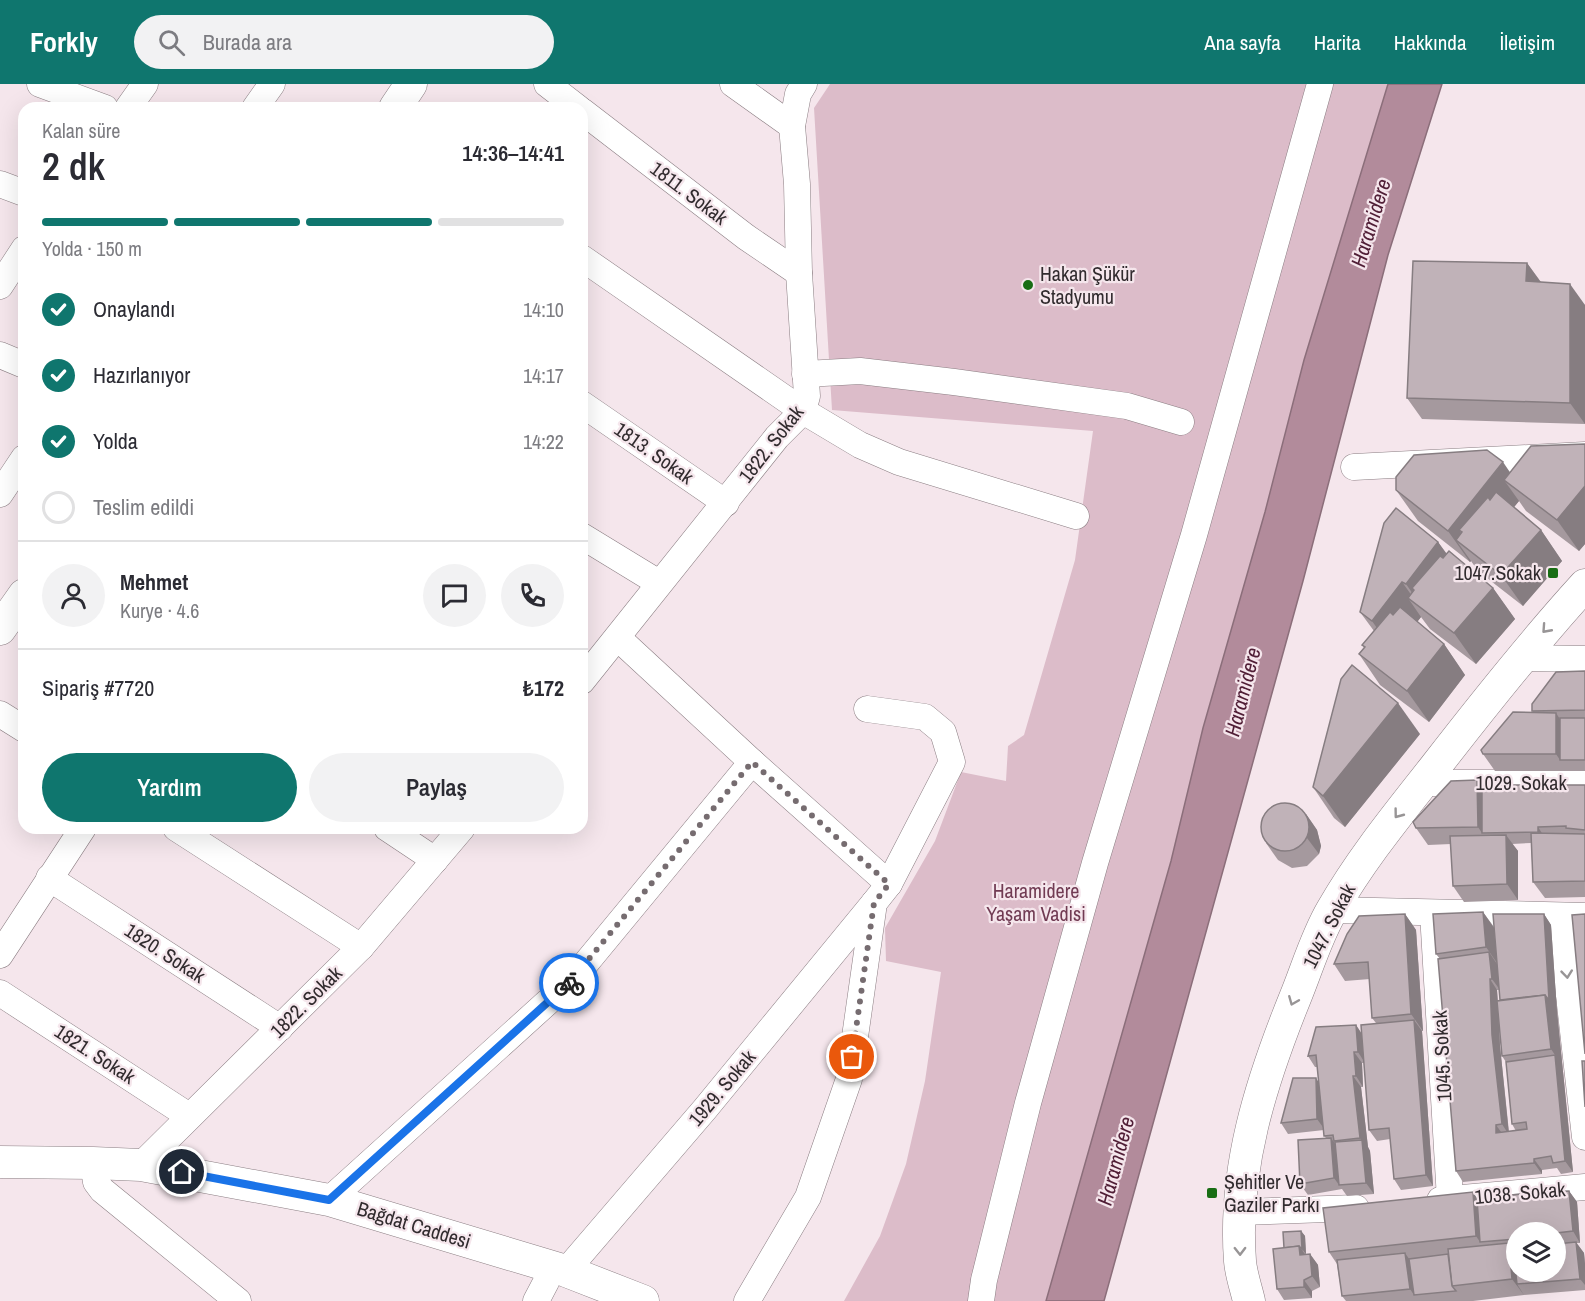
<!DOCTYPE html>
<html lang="tr">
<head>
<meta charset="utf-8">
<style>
  :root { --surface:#fff; --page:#f2f2f3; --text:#2b2b33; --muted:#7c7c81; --line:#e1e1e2; --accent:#0f766e }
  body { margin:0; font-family:"Archivo Narrow",sans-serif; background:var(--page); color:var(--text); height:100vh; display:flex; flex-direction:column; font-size:22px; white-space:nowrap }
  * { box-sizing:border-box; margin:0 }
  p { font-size:20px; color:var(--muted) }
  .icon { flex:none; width:33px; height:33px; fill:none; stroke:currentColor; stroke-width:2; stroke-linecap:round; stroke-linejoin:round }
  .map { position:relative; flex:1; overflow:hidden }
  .drawer { position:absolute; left:18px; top:18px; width:570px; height:732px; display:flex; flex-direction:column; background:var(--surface); border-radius:18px; box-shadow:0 6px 24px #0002 }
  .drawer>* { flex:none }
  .fabs { position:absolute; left:1506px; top:1138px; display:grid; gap:12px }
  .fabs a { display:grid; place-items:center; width:60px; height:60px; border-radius:50%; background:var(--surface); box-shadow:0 6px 24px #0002; font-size:30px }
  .pin { position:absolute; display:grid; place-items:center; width:51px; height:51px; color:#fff; margin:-26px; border:3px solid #fff; border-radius:50%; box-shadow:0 2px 6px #0007 }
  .courier { position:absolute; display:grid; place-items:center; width:60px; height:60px; margin:-30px; border:4px solid #1a73e8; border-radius:50%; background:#fff; color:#222; box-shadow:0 2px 8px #0007 }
  .summary em { font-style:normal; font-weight:600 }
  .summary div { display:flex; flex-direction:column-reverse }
  .summary { display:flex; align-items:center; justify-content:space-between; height:102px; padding:0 24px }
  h1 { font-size:39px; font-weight:600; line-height:45px }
  .bar { display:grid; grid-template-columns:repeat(4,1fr); gap:9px 6px; align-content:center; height:72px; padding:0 24px }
  .bar i { height:8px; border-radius:4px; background:var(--line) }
  .bar .selected { background:var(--accent) }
  .bar p { grid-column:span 4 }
  .line { display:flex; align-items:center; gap:15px; padding:0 24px; border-top:2px solid var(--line) }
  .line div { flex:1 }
  .round { display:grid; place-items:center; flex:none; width:63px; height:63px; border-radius:32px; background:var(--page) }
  ol { padding:0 24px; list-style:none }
  li { display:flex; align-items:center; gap:18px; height:66px }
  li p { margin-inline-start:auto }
  li .icon { padding:6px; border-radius:50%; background:var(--accent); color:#fff; stroke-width:4 }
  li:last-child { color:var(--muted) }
  li i { width:33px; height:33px; border:3px solid var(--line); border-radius:50% }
  .cta { display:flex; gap:12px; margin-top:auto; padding:12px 24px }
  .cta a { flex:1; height:69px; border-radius:36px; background:var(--accent); color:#fff; font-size:24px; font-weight:600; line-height:69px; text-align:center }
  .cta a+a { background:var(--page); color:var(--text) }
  header { display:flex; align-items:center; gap:36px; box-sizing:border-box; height:84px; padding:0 30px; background:var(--accent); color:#fff }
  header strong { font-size:28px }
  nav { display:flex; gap:33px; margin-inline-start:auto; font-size:21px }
  .search { width:420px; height:54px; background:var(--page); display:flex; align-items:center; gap:15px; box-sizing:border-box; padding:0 21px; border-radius:33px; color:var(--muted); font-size:22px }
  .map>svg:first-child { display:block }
  .green { fill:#dcbcc9 }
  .water { fill:#b28b9b; stroke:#8b6e7a; stroke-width:1.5 }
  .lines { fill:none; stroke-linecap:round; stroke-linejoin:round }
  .minor-casing { stroke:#8b7e83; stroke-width:27 }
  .major-casing { stroke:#8b7e83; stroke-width:33 }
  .minor { stroke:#fff; stroke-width:26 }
  .major { stroke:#fff; stroke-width:32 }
  .wall { fill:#a5999e; fill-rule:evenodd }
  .shaded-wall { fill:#867d81 }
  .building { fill:#c0b2b8; stroke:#867d81; stroke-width:1.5 }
  .oneway { stroke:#989596 }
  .done { stroke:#766c70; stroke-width:6; stroke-dasharray:0 10.8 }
  .route { stroke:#1a73e8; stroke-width:8 }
  .poi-dot { fill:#186d14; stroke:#f5e6ec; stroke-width:2 }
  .labels { text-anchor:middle; stroke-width:4.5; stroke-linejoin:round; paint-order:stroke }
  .street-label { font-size:20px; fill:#312b2e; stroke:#f5e6ec }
  .poi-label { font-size:20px; fill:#312b2e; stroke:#f5e6ec; text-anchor:start }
  .park-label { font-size:20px; fill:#713b53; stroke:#f5e6ec }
  .water-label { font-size:21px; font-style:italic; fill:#501e36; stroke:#f5e6ec }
</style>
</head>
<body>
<header>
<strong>Forkly</strong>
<div class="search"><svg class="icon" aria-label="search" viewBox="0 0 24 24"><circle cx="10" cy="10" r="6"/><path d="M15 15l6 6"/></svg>Burada ara</div>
<nav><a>Ana sayfa</a><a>Harita</a><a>Hakkında</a><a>İletişim</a></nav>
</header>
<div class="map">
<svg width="1585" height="1217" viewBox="0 0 1585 1217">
  <rect width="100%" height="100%" fill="#f5e6ec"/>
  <polygon class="green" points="830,0 1388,0 1304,276 1265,428 1203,644 1171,777 1046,1217 844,1217 880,1152 906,1080 925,997 941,888 886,877 885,844 935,757 961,688 1006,697 1008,662 1024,651 1075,476 1093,347 832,326 814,24"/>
  <polygon class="water" points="1388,0 1442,0 1388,171 1303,497 1104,1217 1046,1217 1171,777 1203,644 1265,428 1304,276"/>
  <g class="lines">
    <defs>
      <g id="minor">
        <polyline points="40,0 105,24"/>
        <polyline points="547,0 578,24"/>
        <polyline points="733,0 792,42"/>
        <polyline points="128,24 145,0"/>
        <polyline points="255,24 272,0"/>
        <polyline points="582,27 746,153 799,189"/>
        <polyline points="0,100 24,109"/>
        <polyline points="582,174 803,327 860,361 899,378 1076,432"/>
        <polyline points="0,202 24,165"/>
        <polyline points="0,271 24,281"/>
        <polyline points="805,290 860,287 954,298 1127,322 1181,338"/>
        <polyline points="582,320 726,419"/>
        <polyline points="1354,383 1585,371"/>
        <polyline points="0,410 24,374"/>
        <polyline points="582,452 659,499"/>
        <polyline points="618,554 752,678 889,800"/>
        <polyline points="1520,574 1585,575"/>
        <polyline points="582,597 777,353 803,327 807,312 799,189 797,100 792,42 798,10 804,0"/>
        <polyline points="0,630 24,645"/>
        <polyline points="1422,699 1585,699"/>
        <polyline points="176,744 361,863"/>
        <polyline points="387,744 435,776"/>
        <polyline points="49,794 280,944"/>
        <polyline points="1332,826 1585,832"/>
        <polyline points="1433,829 1450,1115"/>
        <polyline points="1560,832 1585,1053"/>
        <polyline points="0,871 83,744"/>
        <polyline points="0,909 189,1032"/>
        <polyline points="93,1079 96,1098 102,1106 238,1217"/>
        <polyline points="141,1081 361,863 462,744"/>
        <polyline points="329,1116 572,896 752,678"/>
        <polyline points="1440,1116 1585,1103"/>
        <polyline points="1240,1128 1356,1124"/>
        <polyline points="566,1187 705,1025 874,819"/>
        <polyline points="536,1217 546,1198 550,1182"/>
        <polyline points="747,1217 808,1113 849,995 874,819 889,800 952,678 943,648 925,633 867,625"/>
        <polyline points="981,1217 984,1196 1028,1019 1095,779 1194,451 1320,0"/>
      </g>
      <g id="major">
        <polyline points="395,24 411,0"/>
        <polyline points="0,545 24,511"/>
        <polyline points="0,1078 93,1079 141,1081 329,1116 566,1187 643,1217"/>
        <path d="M1249,1217C1246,1204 1241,1190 1240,1177C1233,1085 1261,998 1295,914C1307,885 1316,853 1332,826C1361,775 1399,729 1435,683C1483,621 1532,559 1585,501"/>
      </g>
    </defs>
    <use href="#minor" class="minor-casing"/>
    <use href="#major" class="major-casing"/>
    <use href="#minor" class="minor"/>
    <use href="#major" class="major"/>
  </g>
  <g class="wall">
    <polygon points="1527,179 1541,198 1585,221 1585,340 1422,335 1407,314"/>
    <polygon points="1585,360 1585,460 1579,467 1526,427 1519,417 1514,423 1541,446 1562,477 1523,522 1478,487 1471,477 1470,478 1418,437 1396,406 1510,389"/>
    <polygon points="1438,458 1447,470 1493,504 1515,535 1476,580 1430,545 1421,533 1417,538 1444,560 1465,591 1429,638 1380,601 1359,570 1364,563 1362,561 1374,547 1360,528"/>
    <polygon points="1585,587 1585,687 1495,687 1483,670 1534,629 1532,627"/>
    <polygon points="1420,650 1345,743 1334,734 1313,703"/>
    <polygon points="1585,701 1585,813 1545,814 1533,798 1531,759 1512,760 1518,767 1518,816 1464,818 1453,802 1451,760 1428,761 1416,744 1482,702"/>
    <polygon points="1306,730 1317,746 1321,762 1319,770 1307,782 1292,784 1278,776 1266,759"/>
    <path d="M1483,828L1494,843L1544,830L1551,841L1557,927L1573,1088L1561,1090L1557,1084L1542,1086V1090L1463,1098L1456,1087L1440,875L1436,870ZM1497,906H1499L1500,916L1498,917ZM1499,938L1502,972L1506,978L1512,1040L1516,1047L1509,1048L1500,962Z"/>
    <polygon points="1405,830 1416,846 1423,947 1422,947 1433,1102 1401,1106 1394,1095 1390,1055 1377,1057 1369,1046 1364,979 1362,979 1363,1003 1361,1003 1368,1063 1370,1067 1374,1110 1347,1112 1342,1105 1308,1111 1300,1100 1326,1054 1324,1052 1324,1046 1288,1050 1281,1039 1319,999 1317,983 1315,983 1308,972 1356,941 1362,950 1376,939 1372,934 1370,895 1345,897 1334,880"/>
    <path d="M1569,1107L1577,1118L1580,1159H1576L1584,1169L1585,1180V1206L1524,1211V1210V1211L1473,1217H1346L1342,1212L1337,1180L1329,1168L1473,1108L1477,1115ZM1516,1149H1556V1188H1516Z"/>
    <polygon points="1301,1147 1305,1152 1306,1170 1310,1170 1318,1181 1320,1203 1312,1207 1312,1214 1284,1216 1277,1205 1284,1164"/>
  </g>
  <g class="shaded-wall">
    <polygon points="1527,179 1542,200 1526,197"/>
    <polygon points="1570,200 1585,221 1585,340 1570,319"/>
    <polygon points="1503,378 1524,409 1504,396 1519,417 1477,469 1462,448 1459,446 1476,470 1456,456 1471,477 1470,478 1448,447"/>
    <polygon points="1585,402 1585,460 1579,467 1557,436"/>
    <polygon points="1541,446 1562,477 1523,522 1501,491"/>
    <polygon points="1438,458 1460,489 1414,506 1412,504 1429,529 1424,526 1406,500"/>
    <polygon points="1402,498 1420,523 1408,514 1421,533 1394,568 1372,537"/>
    <polygon points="1493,504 1515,535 1476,580 1454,549"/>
    <polygon points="1444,560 1465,591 1429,638 1407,607"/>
    <polygon points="1398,619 1420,650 1345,743 1323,712"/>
    <polygon points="1556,629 1567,646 1560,676 1556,670"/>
    <polygon points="1477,696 1489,712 1482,749 1478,743"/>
    <polygon points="1306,730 1317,746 1321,762 1319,770 1307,754"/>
    <polygon points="1538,743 1545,754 1545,759 1538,748"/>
    <polygon points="1506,751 1518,767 1518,816 1507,800"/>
    <polygon points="1483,828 1494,844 1497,879 1486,863"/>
    <polygon points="1405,830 1416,846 1423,947 1411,930"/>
    <polygon points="1544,830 1551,841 1557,927 1573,1088 1565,1077 1555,971 1551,965 1545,911"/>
    <polygon points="1489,868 1497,880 1500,906 1492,895"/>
    <polygon points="1490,895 1497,906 1500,962 1509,1051 1502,1040 1492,951"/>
    <polygon points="1414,936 1422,947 1433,1102 1426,1091"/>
    <polygon points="1356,941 1363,952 1365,979 1358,968"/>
    <polygon points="1354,968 1362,979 1363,1003 1356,992"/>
    <polygon points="1353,992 1361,1003 1368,1063 1370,1067 1374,1110 1366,1099 1362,1057 1360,1054"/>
    <polygon points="1316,994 1323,1005 1325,1046 1317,1035"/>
    <polygon points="1496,1041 1504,1052 1496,1049"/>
    <polygon points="1331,1054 1339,1065 1339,1101 1334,1094"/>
    <polygon points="1534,1075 1542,1086 1542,1090 1534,1079"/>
    <polygon points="1569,1107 1577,1118 1580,1159 1573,1147"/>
    <polygon points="1473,1108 1484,1125 1480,1158 1476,1152"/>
    <polygon points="1301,1147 1305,1152 1306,1170 1302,1165"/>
    <polygon points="1576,1158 1584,1169 1585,1180 1585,1201 1580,1195"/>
    <polygon points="1509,1159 1516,1170 1517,1200 1524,1211 1512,1195"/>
    <polygon points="1299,1162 1307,1173 1300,1171"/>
    <polygon points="1405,1169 1416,1185 1414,1211 1418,1217 1410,1205"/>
    <polygon points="1310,1170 1318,1181 1320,1203 1312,1192"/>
    <polygon points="1304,1196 1312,1207 1312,1214 1304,1203"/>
  </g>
  <g class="building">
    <polygon points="1413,177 1527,179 1526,197 1570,200 1570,319 1407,314"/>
    <polygon points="1585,360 1585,402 1557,436 1504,396 1531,362"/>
    <polygon points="1487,366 1503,378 1448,447 1396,406 1396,393 1414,371"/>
    <polygon points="1496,408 1541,446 1501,491 1456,456 1462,448 1459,446 1488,413 1490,416"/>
    <polygon points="1396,424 1438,458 1406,500 1402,498 1372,537 1360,528 1384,439"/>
    <polygon points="1449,467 1493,504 1454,549 1408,514 1414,506 1412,504 1440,472 1443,474"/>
    <polygon points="1400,523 1444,560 1407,607 1359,570 1365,563 1362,561 1390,528 1393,531"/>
    <polygon points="1352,581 1398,619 1323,712 1313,703 1341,595"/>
    <polygon points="1585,587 1585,626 1532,627 1532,620 1556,588"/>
    <polygon points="1513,628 1556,629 1556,670 1483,670 1481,666"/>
    <rect x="1560" y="634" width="25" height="42"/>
    <polygon points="1477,696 1478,743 1416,744 1413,738 1451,697"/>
    <polygon points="1482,701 1585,701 1585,746 1566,744 1566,742 1538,743 1538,748 1482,749"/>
    <circle cx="1285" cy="743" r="24"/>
    <polygon points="1531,749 1585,750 1585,797 1533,798"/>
    <polygon points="1506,751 1507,800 1453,802 1450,752"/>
    <polygon points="1483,828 1486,863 1436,870 1433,830"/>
    <polygon points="1405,830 1411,930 1372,934 1368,878 1334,880 1347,850 1359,832"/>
    <polygon points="1493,830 1544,830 1549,916 1545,911 1500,916"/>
    <polygon points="1585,830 1585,970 1572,831"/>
    <polygon points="1489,868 1492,895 1490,895 1492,951 1502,1040 1496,1041 1496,1049 1527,1045 1526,1038 1512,1040 1506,978 1555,971 1565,1077 1553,1079 1551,1072 1534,1075 1534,1079 1456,1087 1438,875"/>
    <polygon points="1545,911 1551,965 1502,972 1497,917"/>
    <polygon points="1414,936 1426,1091 1394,1095 1389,1044 1369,1046 1361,941"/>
    <polygon points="1356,941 1358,968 1354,968 1356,992 1353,992 1360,1054 1334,1057 1333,1051 1324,1052 1316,971 1308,972 1316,943"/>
    <polygon points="1582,977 1585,977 1585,1023"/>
    <polygon points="1293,994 1316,994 1317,1035 1281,1039"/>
    <polygon points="1331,1054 1334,1094 1300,1100 1298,1056"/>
    <polygon points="1362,1056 1366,1099 1339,1101 1335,1058"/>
    <polygon points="1569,1107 1573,1147 1556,1149 1516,1149 1516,1155 1480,1158 1477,1115 1538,1108"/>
    <polygon points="1473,1108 1476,1152 1329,1168 1323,1124"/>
    <polygon points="1301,1147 1302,1165 1299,1162 1284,1164 1283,1148"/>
    <polygon points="1576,1158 1580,1195 1517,1200 1513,1164 1516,1163 1516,1188 1556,1188 1556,1160"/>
    <polygon points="1509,1159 1512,1195 1452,1202 1448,1165"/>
    <polygon points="1299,1162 1300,1171 1310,1170 1312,1192 1304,1196 1304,1203 1277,1205 1273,1165"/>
    <polygon points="1405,1169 1410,1205 1342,1212 1337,1176"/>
    <polygon points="1448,1170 1452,1202 1456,1207 1414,1211 1409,1175"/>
  </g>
  <defs><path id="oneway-chevron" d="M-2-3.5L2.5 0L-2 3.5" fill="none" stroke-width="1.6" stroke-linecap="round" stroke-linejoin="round" transform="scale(1.5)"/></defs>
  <g class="oneway">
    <use href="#oneway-chevron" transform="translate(1546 545) rotate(132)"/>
    <use href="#oneway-chevron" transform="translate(1398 730) rotate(127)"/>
    <use href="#oneway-chevron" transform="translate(1567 890) rotate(84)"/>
    <use href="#oneway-chevron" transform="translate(1293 917) rotate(112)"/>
    <use href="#oneway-chevron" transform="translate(1240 1167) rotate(89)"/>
  </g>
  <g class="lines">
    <polyline class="done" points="569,899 752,678 889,800 874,819 852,973"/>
    <polyline class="route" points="182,1088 329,1116 569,899"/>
  </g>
  <g class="poi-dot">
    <circle cx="1028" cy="201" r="6"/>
    <rect x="1547" y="483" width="12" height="12" rx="3"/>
    <rect x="1206" y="1103" width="12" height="12" rx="3"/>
  </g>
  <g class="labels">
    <g class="street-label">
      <text transform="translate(689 109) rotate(37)" y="7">1811. Sokak</text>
      <text transform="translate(771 360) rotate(-52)" y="7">1822. Sokak</text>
      <text transform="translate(654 369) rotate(35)" y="7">1813. Sokak</text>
      <text x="1521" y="706">1029. Sokak</text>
      <text transform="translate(1329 842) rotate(-63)" y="7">1047. Sokak</text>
      <text transform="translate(165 869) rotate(33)" y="7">1820. Sokak</text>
      <text transform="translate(306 918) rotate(-45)" y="7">1822. Sokak</text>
      <text transform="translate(95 970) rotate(33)" y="7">1821. Sokak</text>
      <text transform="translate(1442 972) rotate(-93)" y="7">1045. Sokak</text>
      <text transform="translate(722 1004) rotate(-50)" y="7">1929. Sokak</text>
      <text transform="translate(1520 1109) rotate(-5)" y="7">1038. Sokak</text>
      <text transform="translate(414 1141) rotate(17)" y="7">Bağdat Caddesi</text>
    </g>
    <g class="poi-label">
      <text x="1040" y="197">Hakan Şükür<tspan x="1040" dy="23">Stadyumu</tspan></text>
      <text x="1541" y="496" text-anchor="end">1047.Sokak</text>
      <text x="1224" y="1105">Şehitler Ve<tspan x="1224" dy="23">Gaziler Parkı</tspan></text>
    </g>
    <g class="park-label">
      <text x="1036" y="814">Haramidere<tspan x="1036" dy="23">Yaşam Vadisi</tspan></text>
    </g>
    <g class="water-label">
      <text transform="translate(1371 139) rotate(-73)" y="7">Haramidere</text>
      <text transform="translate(1243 608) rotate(-76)" y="7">Haramidere</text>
      <text transform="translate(1116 1077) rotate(-75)" y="7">Haramidere</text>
    </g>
  </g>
</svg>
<div class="fabs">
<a><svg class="icon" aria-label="layers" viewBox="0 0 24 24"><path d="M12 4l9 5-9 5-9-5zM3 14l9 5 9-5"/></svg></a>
</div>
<div class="pin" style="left:852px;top:973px;background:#ea580c"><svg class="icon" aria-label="bag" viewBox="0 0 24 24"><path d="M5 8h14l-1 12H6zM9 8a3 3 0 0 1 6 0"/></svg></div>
<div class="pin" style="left:182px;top:1088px;background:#1f2937"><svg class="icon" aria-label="home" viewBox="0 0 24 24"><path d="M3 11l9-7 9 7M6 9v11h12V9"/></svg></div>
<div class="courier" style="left:569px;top:899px"><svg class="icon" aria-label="bike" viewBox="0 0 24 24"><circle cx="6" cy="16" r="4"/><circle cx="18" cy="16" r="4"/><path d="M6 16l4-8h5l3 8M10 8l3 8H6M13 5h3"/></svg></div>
<section class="drawer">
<div class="summary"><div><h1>2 dk</h1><p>Kalan süre</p></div><em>14:36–14:41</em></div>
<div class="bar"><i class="selected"></i><i class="selected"></i><i class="selected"></i><i></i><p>Yolda · 150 m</p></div>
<ol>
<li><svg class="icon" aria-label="check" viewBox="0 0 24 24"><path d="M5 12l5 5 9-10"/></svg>Onaylandı<p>14:10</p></li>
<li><svg class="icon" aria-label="check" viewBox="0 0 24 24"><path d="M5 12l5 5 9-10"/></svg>Hazırlanıyor<p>14:17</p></li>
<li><svg class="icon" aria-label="check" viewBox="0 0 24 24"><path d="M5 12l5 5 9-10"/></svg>Yolda<p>14:22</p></li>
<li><i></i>Teslim edildi</li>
</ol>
<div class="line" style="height:108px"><a class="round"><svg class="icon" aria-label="person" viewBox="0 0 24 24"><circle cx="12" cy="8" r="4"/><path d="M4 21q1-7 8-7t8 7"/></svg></a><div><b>Mehmet</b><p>Kurye · 4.6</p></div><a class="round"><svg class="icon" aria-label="chat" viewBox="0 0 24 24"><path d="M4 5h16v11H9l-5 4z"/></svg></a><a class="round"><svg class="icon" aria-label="phone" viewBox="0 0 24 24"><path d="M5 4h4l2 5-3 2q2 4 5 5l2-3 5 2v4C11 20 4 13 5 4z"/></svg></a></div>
<div class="line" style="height:78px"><div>Sipariş #7720</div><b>₺172</b></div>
<div class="cta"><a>Yardım</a><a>Paylaş</a></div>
</section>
</div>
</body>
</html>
